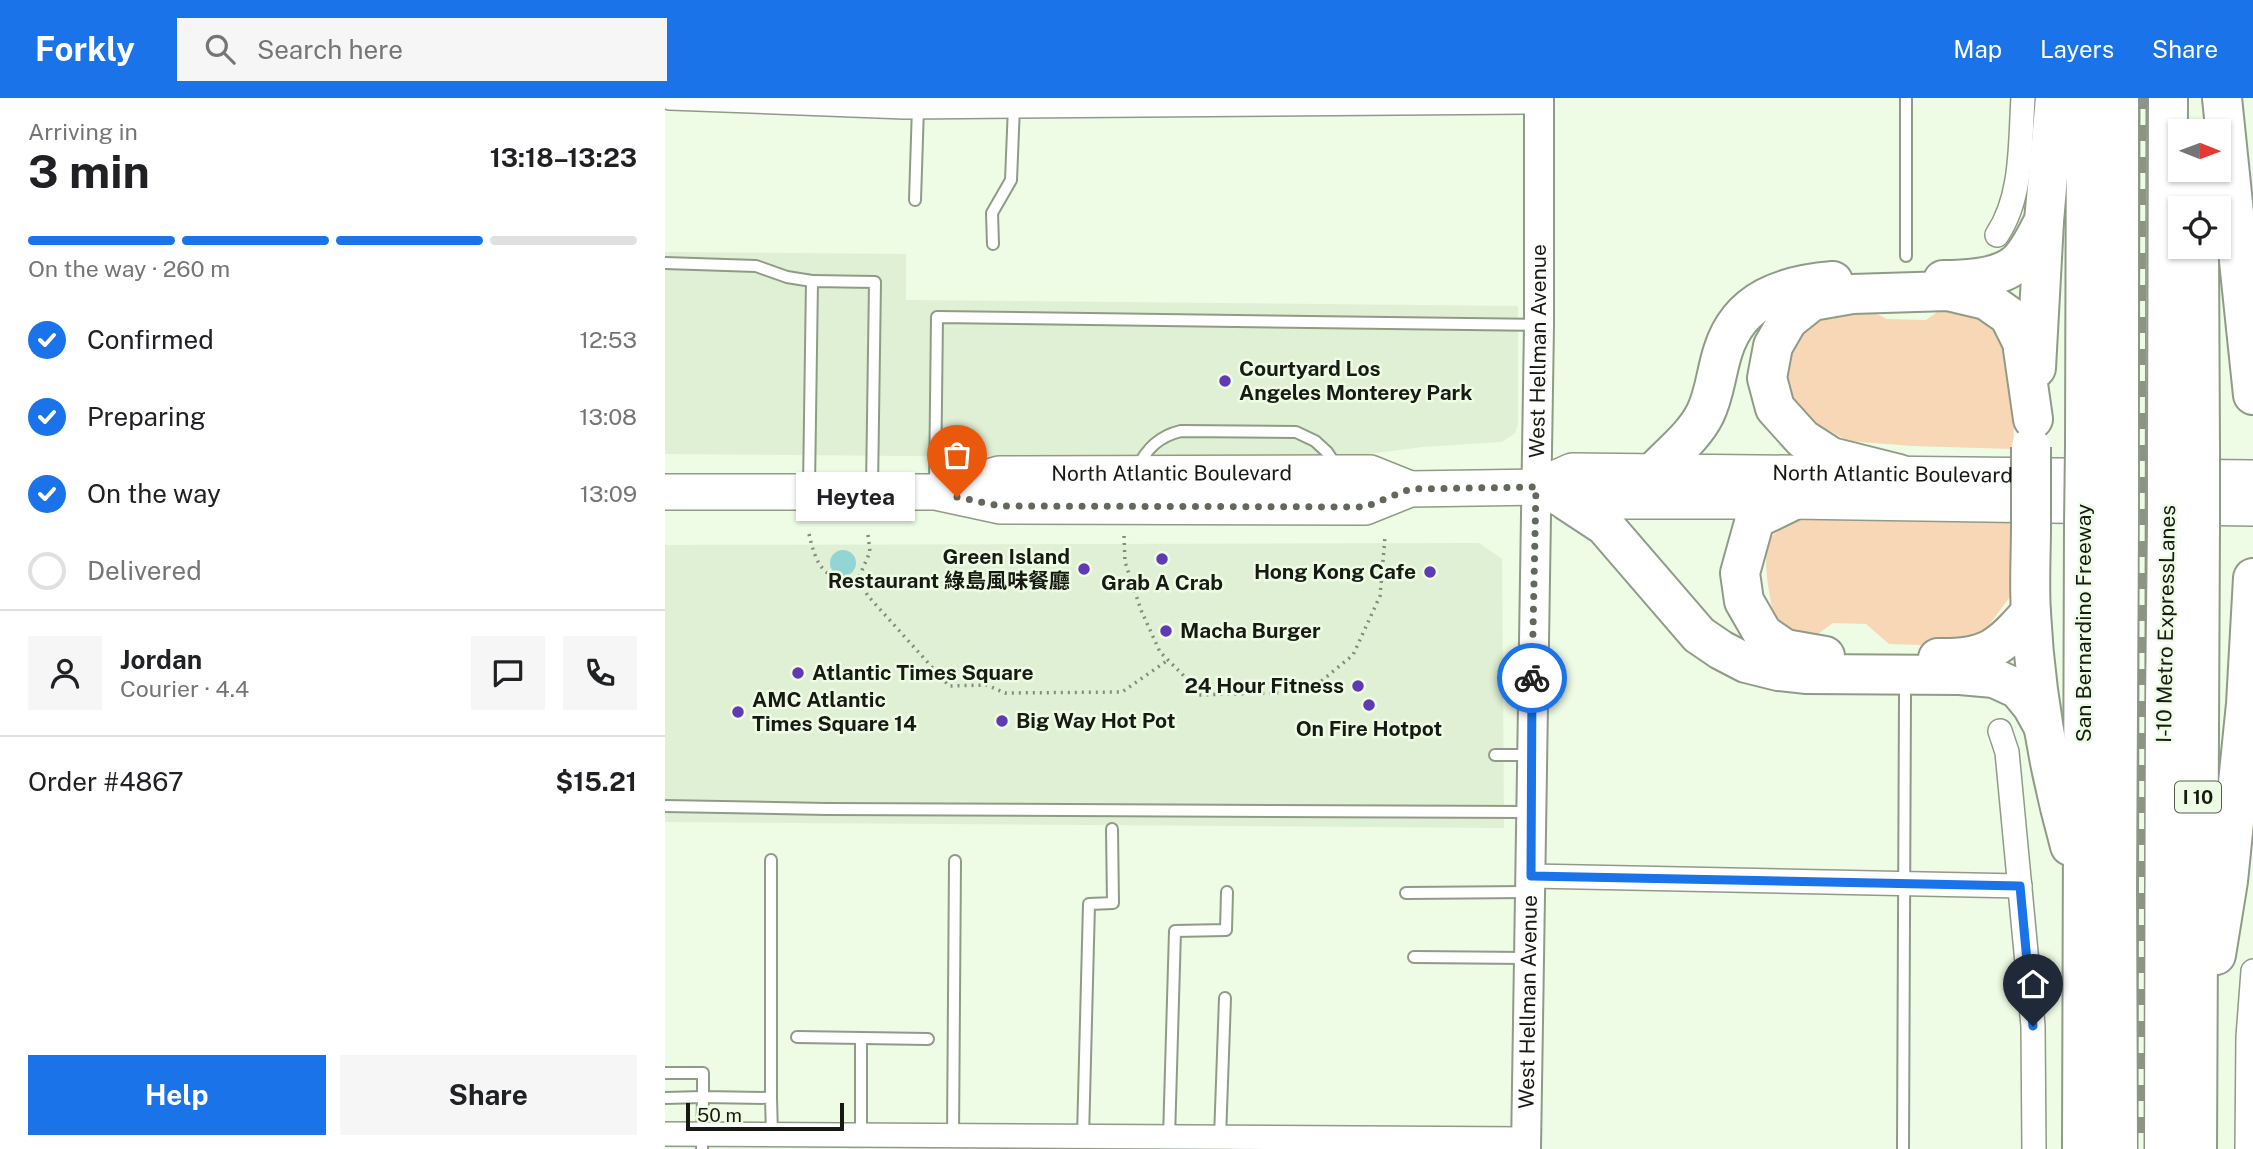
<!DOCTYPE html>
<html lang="en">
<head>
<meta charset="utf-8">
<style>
  :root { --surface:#fff; --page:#f6f6f6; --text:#202124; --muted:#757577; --line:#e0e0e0; --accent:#1a73e8 }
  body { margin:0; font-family:"Public Sans","Noto Sans SC",sans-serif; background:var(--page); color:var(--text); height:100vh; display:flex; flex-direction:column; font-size:26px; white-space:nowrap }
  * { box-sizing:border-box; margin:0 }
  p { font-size:23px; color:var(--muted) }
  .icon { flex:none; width:38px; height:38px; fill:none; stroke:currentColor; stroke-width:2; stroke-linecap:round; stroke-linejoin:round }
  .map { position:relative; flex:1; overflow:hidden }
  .drawer { display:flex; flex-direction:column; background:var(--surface); width:665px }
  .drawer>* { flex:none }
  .needle { width:46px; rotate:91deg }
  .tools { position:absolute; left:1503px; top:21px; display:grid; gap:14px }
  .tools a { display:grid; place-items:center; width:63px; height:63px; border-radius:0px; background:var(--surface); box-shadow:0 2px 5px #0004; font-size:35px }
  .scale { position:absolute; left:21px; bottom:18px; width:158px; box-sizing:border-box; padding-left:7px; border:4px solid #161a12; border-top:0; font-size:19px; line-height:24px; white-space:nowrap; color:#161a12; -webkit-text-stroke:5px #eefbe5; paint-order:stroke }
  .pin { position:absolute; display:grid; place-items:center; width:60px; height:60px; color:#fff; margin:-72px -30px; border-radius:50% 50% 50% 0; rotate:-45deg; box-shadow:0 0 7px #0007 }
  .pin .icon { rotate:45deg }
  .courier { position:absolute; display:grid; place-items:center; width:70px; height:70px; margin:-35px; border:5px solid #1a73e8; border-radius:50%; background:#fff; color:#222; box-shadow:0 2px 9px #0007 }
  .bubble { position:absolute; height:49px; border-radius:0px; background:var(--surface); box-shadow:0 2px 5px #0004; font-size:23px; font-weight:700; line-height:49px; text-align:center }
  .overview em { font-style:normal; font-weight:700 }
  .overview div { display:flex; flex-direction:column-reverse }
  .overview { display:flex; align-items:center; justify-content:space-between; height:119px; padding:0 28px }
  h1 { font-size:46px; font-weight:700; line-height:52px }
  .bar { display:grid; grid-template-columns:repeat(4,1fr); gap:10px 7px; align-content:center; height:84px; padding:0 28px }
  .bar i { height:9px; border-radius:5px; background:var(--line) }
  .bar .active { background:var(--accent) }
  .bar p { grid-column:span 4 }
  .line { display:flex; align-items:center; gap:18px; padding:0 28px; border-top:2px solid var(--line) }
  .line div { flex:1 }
  .round { display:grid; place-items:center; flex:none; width:74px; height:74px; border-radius:0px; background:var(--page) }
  ol { padding:0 28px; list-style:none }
  li { display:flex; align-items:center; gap:21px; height:77px }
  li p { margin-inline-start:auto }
  li .icon { padding:7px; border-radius:50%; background:var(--accent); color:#fff; stroke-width:4 }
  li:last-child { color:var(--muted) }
  li i { width:38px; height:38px; border:4px solid var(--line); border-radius:50% }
  .primary-button { display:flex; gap:14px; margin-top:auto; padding:14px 28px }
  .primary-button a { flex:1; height:80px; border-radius:0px; background:var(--accent); color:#fff; font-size:28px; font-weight:700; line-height:80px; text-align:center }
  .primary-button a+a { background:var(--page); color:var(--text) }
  header { display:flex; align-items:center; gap:42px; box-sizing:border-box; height:98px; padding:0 35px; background:var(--accent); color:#fff }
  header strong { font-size:33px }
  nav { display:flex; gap:38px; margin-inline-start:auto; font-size:24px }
  .search { width:490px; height:63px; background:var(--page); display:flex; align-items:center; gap:18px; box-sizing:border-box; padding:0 24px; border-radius:0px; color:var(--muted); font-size:26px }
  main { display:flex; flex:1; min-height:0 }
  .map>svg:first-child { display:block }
  .built { fill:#e0f0d4 }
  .green { fill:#f7d7b5 }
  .water { fill:#93d4d4 }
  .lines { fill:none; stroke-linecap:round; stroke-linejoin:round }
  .service-casing { stroke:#909b87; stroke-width:14 }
  .minor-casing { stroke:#909b87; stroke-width:26 }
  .tertiary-casing { stroke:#909b87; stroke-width:32 }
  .primary-casing { stroke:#909b87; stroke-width:38 }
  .motorway-casing { stroke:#909b87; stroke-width:42 }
  .path { stroke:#828b7c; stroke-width:3.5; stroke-dasharray:2 5; stroke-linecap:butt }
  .service { stroke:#fff; stroke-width:10 }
  .minor { stroke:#fff; stroke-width:23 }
  .tertiary { stroke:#fff; stroke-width:28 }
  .primary { stroke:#fff; stroke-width:35 }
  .motorway { stroke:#fff; stroke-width:38 }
  .rail-casing { stroke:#8c9585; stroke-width:8 }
  .rail { stroke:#eefbe5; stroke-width:5; stroke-dasharray:16; stroke-linecap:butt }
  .motorway-bridge-casing { stroke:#909b87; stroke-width:42; stroke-linecap:butt }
  .motorway-bridge { stroke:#fff; stroke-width:38 }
  .done { stroke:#62695c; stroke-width:7; stroke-dasharray:0 12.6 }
  .route { stroke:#1a73e8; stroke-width:9 }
  .poi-dot { fill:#5f3ab2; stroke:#eefbe5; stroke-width:2.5 }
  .labels { text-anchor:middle; stroke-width:5; stroke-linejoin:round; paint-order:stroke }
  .shield { fill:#eefbe5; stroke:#575e51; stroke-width:2 }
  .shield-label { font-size:19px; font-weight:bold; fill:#161a12 }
  .street-label { font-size:21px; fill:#161a12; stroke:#eefbe5 }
  .poi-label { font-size:21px; font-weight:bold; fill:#161a12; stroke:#eefbe5; text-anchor:start }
</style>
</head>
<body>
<header>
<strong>Forkly</strong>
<div class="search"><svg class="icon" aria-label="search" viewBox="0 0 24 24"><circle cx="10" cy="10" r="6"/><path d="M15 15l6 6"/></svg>Search here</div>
<nav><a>Map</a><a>Layers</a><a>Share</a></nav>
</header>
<main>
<section class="drawer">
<div class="overview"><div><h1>3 min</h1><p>Arriving in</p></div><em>13:18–13:23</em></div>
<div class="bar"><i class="active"></i><i class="active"></i><i class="active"></i><i></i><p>On the way · 260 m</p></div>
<ol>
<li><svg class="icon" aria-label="check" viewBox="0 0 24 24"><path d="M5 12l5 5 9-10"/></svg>Confirmed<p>12:53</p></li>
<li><svg class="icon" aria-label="check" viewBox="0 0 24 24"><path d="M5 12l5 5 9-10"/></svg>Preparing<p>13:08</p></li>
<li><svg class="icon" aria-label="check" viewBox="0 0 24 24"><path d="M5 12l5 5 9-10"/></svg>On the way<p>13:09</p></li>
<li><i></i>Delivered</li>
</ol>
<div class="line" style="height:126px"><a class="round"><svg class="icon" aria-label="person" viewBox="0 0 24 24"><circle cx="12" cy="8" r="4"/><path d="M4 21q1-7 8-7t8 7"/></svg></a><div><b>Jordan</b><p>Courier · 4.4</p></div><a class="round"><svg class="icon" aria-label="chat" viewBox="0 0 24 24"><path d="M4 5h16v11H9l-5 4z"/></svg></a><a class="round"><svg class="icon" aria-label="phone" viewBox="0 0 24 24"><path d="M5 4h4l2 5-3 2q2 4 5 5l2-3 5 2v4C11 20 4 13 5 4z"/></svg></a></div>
<div class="line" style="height:91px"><div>Order #4867</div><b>$15.21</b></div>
<div class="primary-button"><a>Help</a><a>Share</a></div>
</section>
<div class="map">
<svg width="1588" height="1051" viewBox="0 0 1588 1051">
  <rect width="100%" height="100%" fill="#eefbe5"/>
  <g class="built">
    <polygon points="0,154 241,156 241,202 853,208 853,326 850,335 837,344 758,349 688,358 477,360 0,356"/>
    <polygon points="814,445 837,461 839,730 0,724 0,447"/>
  </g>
  <g class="green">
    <polygon points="1279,209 1312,216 1334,232 1344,266 1350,304 1348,351 1247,348 1184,343 1151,326 1132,313 1121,283 1126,253 1135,234 1157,219 1202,211 1222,221 1261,222"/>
    <path d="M1137,420L1347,422L1350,465L1344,500L1319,534L1283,548L1224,546L1201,526L1168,525L1150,538L1130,534L1109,519C1105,500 1096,459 1105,442C1110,431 1126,426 1137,420Z"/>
  </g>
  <circle class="water" cx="178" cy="465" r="13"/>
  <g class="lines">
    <defs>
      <g id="service">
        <polyline points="250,102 253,9"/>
        <polyline points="328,146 327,115 346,82 349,8"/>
        <polyline points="1241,158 1241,0"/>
        <polyline points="0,165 91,168 122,179 147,183"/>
        <path d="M472,371C481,351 494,338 516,333L631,334L650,343L662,354L672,369"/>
        <polyline points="270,387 272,219 871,227"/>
        <polyline points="144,388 147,183 210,184 207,389"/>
        <polyline points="830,657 866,657"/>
        <polyline points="0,708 162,711 864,714"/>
        <polyline points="106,762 106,1000"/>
        <polyline points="741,795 863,794"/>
        <polyline points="749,859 862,860"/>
        <polyline points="132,939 263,941"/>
        <polyline points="0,975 38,975 38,999 106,1000 107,1037"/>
        <polyline points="0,1000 38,999 37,1051"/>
        <polyline points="196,1037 196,940"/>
        <polyline points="288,1038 290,763"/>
        <polyline points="418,1039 424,806 448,805 447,731"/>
        <polyline points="504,1040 510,833 561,832 562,794"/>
        <polyline points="555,1040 560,900"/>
        <polyline points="1238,1051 1240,597"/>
      </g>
      <g id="minor">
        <polyline points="5,0 239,9 874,4"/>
        <path d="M1332,137C1358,98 1355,45 1358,0"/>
        <polyline points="1335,633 1342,654 1368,928 1369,1051"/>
        <polyline points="866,778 1355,788"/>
        <polyline points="0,1036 861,1041"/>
        <polyline points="1582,1051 1583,939 1588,873"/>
      </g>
      <g id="tertiary">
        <path id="s1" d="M861,1051L874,227V0"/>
      </g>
      <g id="primary">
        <path id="s2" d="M275,393L334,376L675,375H705L745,391"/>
        <path id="s3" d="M0,394H270L335,408L700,409L745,391L871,389L907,373L1588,380"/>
        <polyline points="890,398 902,403 1127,403 1588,410"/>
      </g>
      <g id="motorway">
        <polyline points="1454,0 1454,350"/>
        <polyline points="1557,0 1588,297"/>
        <polyline points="1533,72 1533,110"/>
        <polyline points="1534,149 1535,350"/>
        <path d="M1278,182C1301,182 1334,181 1352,165C1364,154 1371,137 1379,123"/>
        <polyline points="1371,270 1379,123 1390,0"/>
        <polyline points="1420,349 1421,0"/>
        <polyline points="1502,350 1503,0"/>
        <path d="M990,373C1007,355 1029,338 1040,316C1050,296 1051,274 1058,253C1074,201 1119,187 1168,183"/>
        <polyline points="1234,376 1166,359 1138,341 1110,310 1102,280 1108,248 1123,222 1147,203 1187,196 1283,193 1321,202 1344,218 1357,244 1368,321"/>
        <polyline points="902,403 940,428 1034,537 1056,552 1081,565 1113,573 1142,576 1295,577 1329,580 1353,591 1367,608 1377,626"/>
        <polyline points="1127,403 1090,421 1075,475 1079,503 1098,536 1120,551 1160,558"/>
        <path d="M1366,428C1366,457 1364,486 1366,515C1370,594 1384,672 1405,748"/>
        <path d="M1273,560C1322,561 1335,550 1366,514"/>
        <polyline points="1551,857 1563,783 1581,606 1588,480"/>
        <polyline points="1417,1051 1419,427"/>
        <polyline points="1453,1051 1452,791 1454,427"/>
        <polyline points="1495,1051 1502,427"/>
        <polyline points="1532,1051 1535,427"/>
      </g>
    </defs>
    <use href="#service" class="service-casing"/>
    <use href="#minor" class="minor-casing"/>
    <use href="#tertiary" class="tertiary-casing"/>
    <use href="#primary" class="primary-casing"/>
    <use href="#motorway" class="motorway-casing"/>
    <g class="path">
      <path d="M144,436C151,466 158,484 193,481"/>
      <polyline points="203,437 205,454 193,481 203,498 284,588 322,587 340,595 457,594 503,562"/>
      <polyline points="459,438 460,464 476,512 495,554 518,577 532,597 643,594 688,557 715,498 720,439"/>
    </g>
    <use href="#service" class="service"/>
    <use href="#minor" class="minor"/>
    <use href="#tertiary" class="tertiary"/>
    <use href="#primary" class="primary"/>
    <use href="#motorway" class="motorway"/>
    <defs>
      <polyline id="rail" points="1476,1051 1478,0"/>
    </defs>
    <use href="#rail" class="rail-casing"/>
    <use href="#rail" class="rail"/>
    <defs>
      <g id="motorway-bridge">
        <polyline points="1454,350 1454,427"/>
        <polyline points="1419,427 1420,349"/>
        <polyline points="1502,427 1502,350"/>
        <polyline points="1535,427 1535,350"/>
        <polyline points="1366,428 1366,349"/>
      </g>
    </defs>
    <use href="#motorway-bridge" class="motorway-bridge-casing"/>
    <use href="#motorway-bridge" class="motorway-bridge"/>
  </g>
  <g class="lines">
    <polyline class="done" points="292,399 335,408 700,409 745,391 871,389 867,580"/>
    <polyline class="route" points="867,580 866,778 1355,788 1368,928"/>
  </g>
  <g class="poi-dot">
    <circle cx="560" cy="283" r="7"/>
    <circle cx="497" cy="461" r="7"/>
    <circle cx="419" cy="471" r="7"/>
    <circle cx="765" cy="474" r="7"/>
    <circle cx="501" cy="533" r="7"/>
    <circle cx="133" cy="575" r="7"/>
    <circle cx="693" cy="588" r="7"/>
    <circle cx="704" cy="607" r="7"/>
    <circle cx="73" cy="614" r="7"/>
    <circle cx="337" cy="623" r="7"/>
  </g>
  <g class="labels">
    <rect class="shield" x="1510" y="683.5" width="46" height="31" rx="5"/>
    <g class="shield-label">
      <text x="1533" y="706">I 10</text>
    </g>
    <g class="street-label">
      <text dy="7" stroke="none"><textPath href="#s1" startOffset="798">West Hellman Avenue</textPath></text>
      <text dy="7" stroke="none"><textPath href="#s2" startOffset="234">North Atlantic Boulevard</textPath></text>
      <text dy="7" stroke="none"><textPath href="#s3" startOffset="1236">North Atlantic Boulevard</textPath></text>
      <text transform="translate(1419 525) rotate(-90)" y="7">San Bernardino Freeway</text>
      <text transform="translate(1501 526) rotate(-89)" y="7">I-10 Metro ExpressLanes</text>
      <text dy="7" stroke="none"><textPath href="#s1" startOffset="147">West Hellman Avenue</textPath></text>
    </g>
    <g class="poi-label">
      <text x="574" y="278">Courtyard Los<tspan x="574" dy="24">Angeles Monterey Park</tspan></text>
      <text x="405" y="466" text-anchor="end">Green Island<tspan x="405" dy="24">Restaurant 綠島風味餐廳</tspan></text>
      <text x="751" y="481" text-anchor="end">Hong Kong Cafe</text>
      <text x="497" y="492" text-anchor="middle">Grab A Crab</text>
      <text x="515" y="540">Macha Burger</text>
      <text x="147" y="582">Atlantic Times Square</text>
      <text x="679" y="595" text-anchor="end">24 Hour Fitness</text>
      <text x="87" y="609">AMC Atlantic<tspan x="87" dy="24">Times Square 14</tspan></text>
      <text x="351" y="630">Big Way Hot Pot</text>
      <text x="704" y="638" text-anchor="middle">On Fire Hotpot</text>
    </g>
  </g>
</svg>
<div class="tools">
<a><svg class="needle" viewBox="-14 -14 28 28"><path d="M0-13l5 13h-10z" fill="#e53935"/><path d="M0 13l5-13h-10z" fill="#757577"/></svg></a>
<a><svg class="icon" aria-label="locate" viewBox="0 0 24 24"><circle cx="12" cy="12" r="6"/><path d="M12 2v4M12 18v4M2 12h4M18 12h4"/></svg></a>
</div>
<div class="scale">50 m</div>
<div class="pin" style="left:292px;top:399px;background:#ea580c"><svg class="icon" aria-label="bag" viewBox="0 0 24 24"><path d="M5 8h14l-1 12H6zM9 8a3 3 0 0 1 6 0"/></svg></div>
<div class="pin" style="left:1368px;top:928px;background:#1f2937"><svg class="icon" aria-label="home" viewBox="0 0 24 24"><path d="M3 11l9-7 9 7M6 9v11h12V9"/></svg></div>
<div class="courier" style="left:867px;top:580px"><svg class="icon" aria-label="bike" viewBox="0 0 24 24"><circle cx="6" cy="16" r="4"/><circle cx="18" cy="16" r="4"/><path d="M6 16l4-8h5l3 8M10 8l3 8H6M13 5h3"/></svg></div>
<div class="bubble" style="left:131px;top:374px;width:119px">Heytea</div>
</div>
</main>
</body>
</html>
